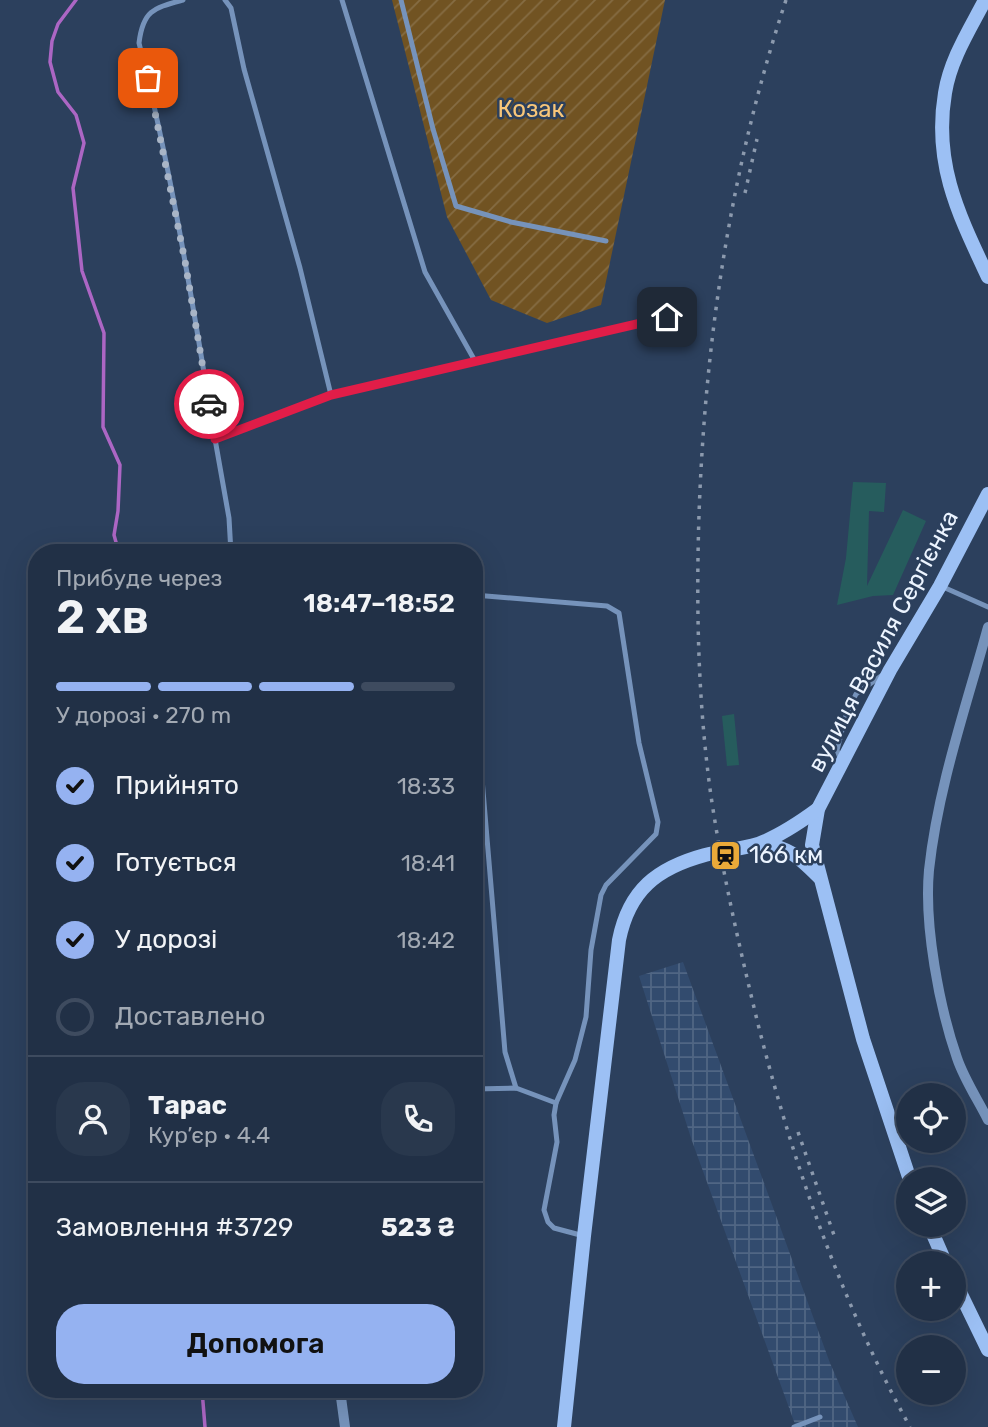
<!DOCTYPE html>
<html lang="uk">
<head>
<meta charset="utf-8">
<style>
  :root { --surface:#213046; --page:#29384d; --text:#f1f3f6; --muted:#a2a9b3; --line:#3e4b5f; --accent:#95b2f1 }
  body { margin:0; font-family:Rubik,sans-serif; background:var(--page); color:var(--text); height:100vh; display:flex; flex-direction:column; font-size:26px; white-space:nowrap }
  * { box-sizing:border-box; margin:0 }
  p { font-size:23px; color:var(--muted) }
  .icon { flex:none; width:38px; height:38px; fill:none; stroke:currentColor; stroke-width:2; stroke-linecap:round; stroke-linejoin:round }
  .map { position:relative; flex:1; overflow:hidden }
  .side { position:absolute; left:28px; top:544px; width:455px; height:854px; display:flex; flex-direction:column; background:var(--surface); border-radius:28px; box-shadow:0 7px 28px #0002,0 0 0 2px var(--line) }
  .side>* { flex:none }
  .controls { position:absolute; left:896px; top:1083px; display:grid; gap:14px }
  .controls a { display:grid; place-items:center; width:70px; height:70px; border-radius:50%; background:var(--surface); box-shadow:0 7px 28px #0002,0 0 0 2px var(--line); font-size:35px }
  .pin { position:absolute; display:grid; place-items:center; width:60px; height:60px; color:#fff; margin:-30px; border-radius:14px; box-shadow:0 4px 10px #0006 }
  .courier { position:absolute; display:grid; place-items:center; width:70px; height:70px; margin:-35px; border:5px solid #e11d48; border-radius:50%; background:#fff; color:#222; box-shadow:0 2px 9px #0007 }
  .summary em { font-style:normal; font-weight:600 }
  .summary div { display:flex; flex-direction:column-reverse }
  .summary { display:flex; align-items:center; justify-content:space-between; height:119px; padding:0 28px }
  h1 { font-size:46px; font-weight:600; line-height:52px }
  .bar { display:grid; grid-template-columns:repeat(4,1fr); gap:10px 7px; align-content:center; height:84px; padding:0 28px }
  .bar i { height:9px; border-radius:5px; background:var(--line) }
  .bar .active { background:var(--accent) }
  .bar p { grid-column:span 4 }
  .line { display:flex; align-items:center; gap:18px; padding:0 28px; border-top:2px solid var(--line) }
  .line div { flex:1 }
  .round { display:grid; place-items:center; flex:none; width:74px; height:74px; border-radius:28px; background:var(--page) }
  ol { padding:0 28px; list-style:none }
  li { display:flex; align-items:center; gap:21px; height:77px }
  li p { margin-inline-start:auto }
  li .icon { padding:7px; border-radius:50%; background:var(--accent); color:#111; stroke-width:4 }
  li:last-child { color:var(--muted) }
  li i { width:38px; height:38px; border:4px solid var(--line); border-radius:50% }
  .cta { display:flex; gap:14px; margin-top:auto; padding:14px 28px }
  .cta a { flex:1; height:80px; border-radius:28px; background:var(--accent); color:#111; font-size:28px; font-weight:600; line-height:80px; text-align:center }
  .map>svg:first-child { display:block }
  .industrial { fill:url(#industrial-grid) }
  .garden { fill:url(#garden-furrows) }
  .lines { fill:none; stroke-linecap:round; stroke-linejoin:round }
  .stream { stroke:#ac66c4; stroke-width:3.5 }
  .building { fill:#265c5d }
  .lane { stroke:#7693bb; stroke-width:5 }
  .street { stroke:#7693bb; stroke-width:10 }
  .secondary { stroke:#9cc0f4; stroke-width:14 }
  .rail { stroke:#8c9aae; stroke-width:3.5; stroke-dasharray:3.5 7; stroke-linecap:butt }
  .done { stroke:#a9b5c6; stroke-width:7; stroke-dasharray:0 12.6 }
  .route { stroke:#e11d48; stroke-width:9 }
  .labels { text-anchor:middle; stroke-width:5; stroke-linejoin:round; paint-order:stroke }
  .park-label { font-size:24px; fill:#f8c679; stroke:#2c405d }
  .street-label { font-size:24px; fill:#ecf4ff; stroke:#2c405d }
  .poi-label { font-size:24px; fill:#ecf4ff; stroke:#2c405d; text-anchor:start }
</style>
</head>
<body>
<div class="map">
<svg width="988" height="1427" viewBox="0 0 988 1427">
  <defs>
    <pattern id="industrial-grid" width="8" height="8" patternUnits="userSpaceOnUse" patternTransform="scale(1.75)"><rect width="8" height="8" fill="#324b6e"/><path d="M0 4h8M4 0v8" fill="none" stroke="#506684"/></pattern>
    <pattern id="garden-furrows" width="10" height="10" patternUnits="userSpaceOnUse" patternTransform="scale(1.75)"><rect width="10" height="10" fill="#715322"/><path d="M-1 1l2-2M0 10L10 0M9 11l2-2" fill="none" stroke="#856c43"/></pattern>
  </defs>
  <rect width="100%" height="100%" fill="#2c405d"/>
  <polygon class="industrial" points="683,962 830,1363 858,1427 796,1427 692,1141 639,976"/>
  <polygon class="garden" points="392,0 665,0 601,305 547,323 491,300 447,217"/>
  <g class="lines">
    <g class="stream">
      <polyline points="76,0 58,24 52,41 50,62 58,92 76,115 84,143 73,188 82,271 104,333 103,427 120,465 118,511 114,535 119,553"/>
      <polyline points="202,1390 205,1427"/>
    </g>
  </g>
  <g class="building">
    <polygon points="853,482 886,483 884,512 869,511 867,586 903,510 926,521 893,595 873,596 837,605 846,558"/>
    <polygon points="734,714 739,765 727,766 722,716"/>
  </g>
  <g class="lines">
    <g class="lane">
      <path d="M183,0C154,8 143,10 139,43C172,173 193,306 215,439"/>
      <polyline points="225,0 231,8 244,69 300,268 331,395"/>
      <polyline points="401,0 433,129 456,206 511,222 606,241"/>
      <polyline points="475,361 667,317"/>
      <polyline points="231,553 229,518 215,439 331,395 475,361 425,272 342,0"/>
      <polyline points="943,587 988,607"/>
      <polyline points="474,595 607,606 619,613 639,743 658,822 656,834 606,885 601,895 591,950 586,1017 575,1060 556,1103 554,1115 557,1142 544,1210 548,1222 554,1228 584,1236"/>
      <polyline points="479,743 505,1052 516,1088"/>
      <polyline points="841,761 837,750 846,715 856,694 881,676"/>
      <polyline points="474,1089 516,1088 556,1103"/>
      <polyline points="794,1427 820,1417"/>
    </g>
    <g class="street">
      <path d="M988,627C966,707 938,787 929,870C924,925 939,1006 957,1058C964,1079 978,1100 988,1120"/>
      <polyline points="340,1390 345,1427"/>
    </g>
    <g class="secondary">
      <path d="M985,0C970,29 950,60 945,93C933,164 959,215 988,277"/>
      <path d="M760,844C788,846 799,857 819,877"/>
      <polyline points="910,1180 863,1039 812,845 818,809 890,670 940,586 988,494"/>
      <polyline points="929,1225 946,1264"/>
      <polyline points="954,1280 988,1350"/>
      <path d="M564,1427L584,1236L619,940C629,890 657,868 705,855C722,851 741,849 758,844C780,836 799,823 818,809"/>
    </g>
    <g class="rail">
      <path d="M786,0C731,166 705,340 699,515C696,609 698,703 711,796C722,871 739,945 757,1020C792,1160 840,1300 910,1427"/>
      <polyline points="745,193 757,139"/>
      <polyline points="798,1132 835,1238"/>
    </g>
  </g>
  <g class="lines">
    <polyline class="done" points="148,78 185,261 209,404"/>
    <polyline class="route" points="209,404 215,439 331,395 667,317"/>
  </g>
  <defs>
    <symbol id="station-square" viewBox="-11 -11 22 22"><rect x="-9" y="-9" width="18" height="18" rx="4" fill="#eaaa39" stroke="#2c405d"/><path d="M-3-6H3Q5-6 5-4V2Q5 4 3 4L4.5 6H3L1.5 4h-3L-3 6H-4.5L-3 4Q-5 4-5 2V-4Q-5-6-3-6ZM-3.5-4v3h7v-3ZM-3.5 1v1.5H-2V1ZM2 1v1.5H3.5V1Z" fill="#111"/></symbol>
  </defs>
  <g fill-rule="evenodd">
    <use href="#station-square" x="708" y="838" width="35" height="35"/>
  </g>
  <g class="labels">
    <g class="park-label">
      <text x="531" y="117">Козак</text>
    </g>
    <g class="street-label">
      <text transform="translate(883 641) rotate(-62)" y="8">вулиця Василя Сергієнка</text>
    </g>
    <g class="poi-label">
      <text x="749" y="863">166 км</text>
    </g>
  </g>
</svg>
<div class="controls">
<a><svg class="icon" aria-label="locate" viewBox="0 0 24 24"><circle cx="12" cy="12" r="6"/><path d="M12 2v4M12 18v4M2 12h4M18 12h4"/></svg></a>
<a><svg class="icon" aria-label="layers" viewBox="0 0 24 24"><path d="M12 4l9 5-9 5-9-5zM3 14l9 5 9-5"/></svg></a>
<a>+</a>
<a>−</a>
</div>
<div class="pin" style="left:148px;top:78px;background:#ea580c"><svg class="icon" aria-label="bag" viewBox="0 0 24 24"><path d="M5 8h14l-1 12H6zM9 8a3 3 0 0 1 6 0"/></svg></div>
<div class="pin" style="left:667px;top:317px;background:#1f2937"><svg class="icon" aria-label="home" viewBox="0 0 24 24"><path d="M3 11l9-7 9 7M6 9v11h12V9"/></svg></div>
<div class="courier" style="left:209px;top:404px"><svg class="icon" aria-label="car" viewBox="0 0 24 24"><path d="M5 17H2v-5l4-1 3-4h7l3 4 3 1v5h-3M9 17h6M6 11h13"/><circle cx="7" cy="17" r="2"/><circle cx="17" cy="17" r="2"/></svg></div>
<section class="side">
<div class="summary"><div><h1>2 хв</h1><p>Прибуде через</p></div><em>18:47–18:52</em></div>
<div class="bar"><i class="active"></i><i class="active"></i><i class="active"></i><i></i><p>У дорозі · 270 m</p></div>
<ol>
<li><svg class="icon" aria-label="check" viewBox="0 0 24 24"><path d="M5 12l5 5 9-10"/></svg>Прийнято<p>18:33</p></li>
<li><svg class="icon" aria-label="check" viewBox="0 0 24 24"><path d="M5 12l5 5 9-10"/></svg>Готується<p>18:41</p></li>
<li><svg class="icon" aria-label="check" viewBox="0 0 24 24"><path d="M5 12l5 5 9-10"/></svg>У дорозі<p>18:42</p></li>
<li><i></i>Доставлено</li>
</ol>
<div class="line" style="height:126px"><a class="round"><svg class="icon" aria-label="person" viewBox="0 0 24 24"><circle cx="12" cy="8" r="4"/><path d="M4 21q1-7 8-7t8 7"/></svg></a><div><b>Тарас</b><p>Кур’єр · 4.4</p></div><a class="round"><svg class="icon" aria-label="phone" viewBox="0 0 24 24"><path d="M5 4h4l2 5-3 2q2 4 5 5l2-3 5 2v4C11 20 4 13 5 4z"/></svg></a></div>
<div class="line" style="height:91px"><div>Замовлення #3729</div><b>523 ₴</b></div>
<div class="cta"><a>Допомога</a></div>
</section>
</div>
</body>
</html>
